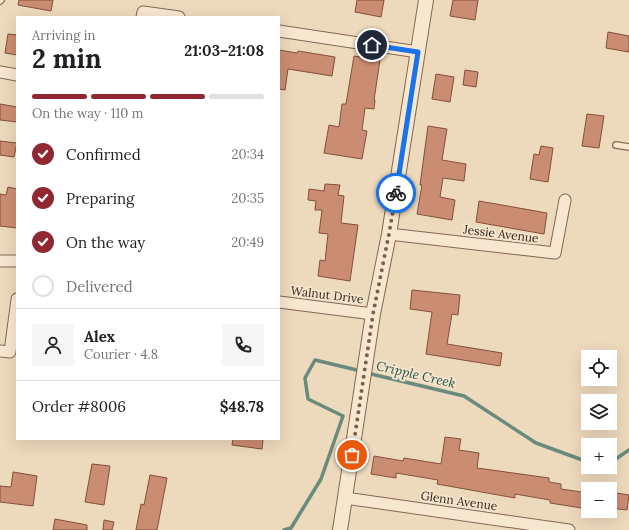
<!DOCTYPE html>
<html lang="en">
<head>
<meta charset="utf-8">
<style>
  :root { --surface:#fff; --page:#f6f6f6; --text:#202124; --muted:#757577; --line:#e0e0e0; --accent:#922734 }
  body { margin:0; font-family:Lora,serif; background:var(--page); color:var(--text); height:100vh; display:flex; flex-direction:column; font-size:15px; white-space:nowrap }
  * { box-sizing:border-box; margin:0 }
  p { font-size:13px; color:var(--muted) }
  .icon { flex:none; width:22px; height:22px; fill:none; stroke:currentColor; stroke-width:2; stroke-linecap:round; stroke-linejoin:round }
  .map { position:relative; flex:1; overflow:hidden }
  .details { position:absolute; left:16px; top:16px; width:264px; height:424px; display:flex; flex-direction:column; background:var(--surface); border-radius:0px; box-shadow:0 4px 16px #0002 }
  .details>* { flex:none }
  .buttons { position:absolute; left:581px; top:350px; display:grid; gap:8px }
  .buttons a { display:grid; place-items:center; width:36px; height:36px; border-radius:0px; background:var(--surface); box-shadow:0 4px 16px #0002; font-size:20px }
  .pin { position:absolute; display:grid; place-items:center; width:34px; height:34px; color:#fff; margin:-17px; border:2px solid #fff; border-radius:50%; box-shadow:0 1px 4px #0007 }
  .courier { position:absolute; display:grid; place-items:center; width:40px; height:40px; margin:-20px; border:3px solid #1a73e8; border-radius:50%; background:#fff; color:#222; box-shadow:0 1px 5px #0007 }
  .overview em { font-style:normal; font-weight:700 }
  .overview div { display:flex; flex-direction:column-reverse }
  .overview { display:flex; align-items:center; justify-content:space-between; height:68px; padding:0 16px }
  h1 { font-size:26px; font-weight:700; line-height:30px }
  .bar { display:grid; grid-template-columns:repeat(4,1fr); gap:6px 4px; align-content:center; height:48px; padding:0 16px }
  .bar i { height:5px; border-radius:3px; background:var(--line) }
  .bar .on { background:var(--accent) }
  .bar p { grid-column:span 4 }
  .line { display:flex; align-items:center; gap:10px; padding:0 16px; border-top:1px solid var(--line) }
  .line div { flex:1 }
  .round { display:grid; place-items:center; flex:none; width:42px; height:42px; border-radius:0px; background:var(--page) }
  ol { padding:0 16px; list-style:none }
  li { display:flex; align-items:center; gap:12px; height:44px }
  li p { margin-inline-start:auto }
  li .icon { padding:4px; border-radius:50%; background:var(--accent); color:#fff; stroke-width:4 }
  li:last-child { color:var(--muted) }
  li i { width:22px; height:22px; border:2px solid var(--line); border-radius:50% }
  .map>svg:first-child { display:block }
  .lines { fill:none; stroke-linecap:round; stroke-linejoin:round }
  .stream { stroke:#688b7e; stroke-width:3.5 }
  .building { fill:#cb8d72; stroke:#83503c }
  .service-casing { stroke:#846956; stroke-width:8 }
  .minor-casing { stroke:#846956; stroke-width:13 }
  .tertiary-casing { stroke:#846956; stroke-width:16 }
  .service { stroke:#f8e7cf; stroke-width:5.5 }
  .minor { stroke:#f8e7cf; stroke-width:11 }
  .tertiary { stroke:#f8e7cf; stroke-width:14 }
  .done { stroke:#746353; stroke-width:4; stroke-dasharray:0 7.2 }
  .route { stroke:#1a73e8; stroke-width:5 }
  .labels { text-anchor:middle; stroke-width:4; stroke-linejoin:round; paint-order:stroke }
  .street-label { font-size:12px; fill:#33241b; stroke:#f4e4cb }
  .water-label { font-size:13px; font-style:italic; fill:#2a534c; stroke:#f4e4cb }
</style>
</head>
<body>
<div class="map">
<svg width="629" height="530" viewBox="0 0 629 530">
  <rect width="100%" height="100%" fill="#edd9bc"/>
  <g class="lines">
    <g class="stream">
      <polyline points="367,373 464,396 536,443 588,462"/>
      <polyline points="610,463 629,450"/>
      <polyline points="600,467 603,467"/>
      <polyline points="284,530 291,528 321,479 343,416 308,399 305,378 315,360 361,371"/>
    </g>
  </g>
  <g class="building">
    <polygon points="19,0 53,0 51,11 18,5"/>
    <polygon points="357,0 384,0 381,17 355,12"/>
    <polygon points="453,0 478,0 475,20 450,16"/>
    <polygon points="608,32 629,36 629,52 606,48"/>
    <polygon points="8,34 17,35 17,55 5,53"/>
    <polygon points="279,50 297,53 298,51 335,57 332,76 288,69 285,90 279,89"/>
    <polygon points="354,56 380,60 374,100 375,100 374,109 365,108 362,130 367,131 362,159 324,153 329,125 339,127 342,104 346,104"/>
    <polygon points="465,70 478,72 476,87 463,85"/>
    <polygon points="436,74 454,77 450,102 432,99"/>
    <polygon points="0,104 17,107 17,122 0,120"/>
    <polygon points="587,114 604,116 599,148 582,146"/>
    <polygon points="428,126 447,129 442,160 466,164 464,181 443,178 440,197 455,200 452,220 417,214 422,185 420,185"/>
    <polygon points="0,141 17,143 14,157 0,155"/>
    <polygon points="541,146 553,148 548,182 530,179 534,154 539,155"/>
    <polygon points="325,184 340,185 338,195 344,196 341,223 358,225 350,281 318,276 320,260 325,261 328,234 319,233 322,210 315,210 316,201 308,200 309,189 324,191"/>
    <polygon points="8,187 17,189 17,228 0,226 0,194 6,195"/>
    <polygon points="479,201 547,213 544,234 476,222"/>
    <polygon points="412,290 460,295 458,315 452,314 447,344 502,353 500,366 426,354 432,312 410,309"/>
    <polygon points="445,437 461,439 459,450 479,453 477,468 549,478 549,482 561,484 561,489 588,493 588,509 550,503 550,500 515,494 515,498 437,484 438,480 396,473 396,478 371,474 374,456 403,461 404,458 441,464"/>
    <polygon points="233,439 263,439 262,449 232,445"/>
    <polygon points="92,464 110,466 104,505 85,502"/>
    <polygon points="13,472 37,476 33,506 0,502 0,486 11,487"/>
    <polygon points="150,475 167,478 157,530 136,530 141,504 144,505"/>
    <polygon points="610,492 629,495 627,510 610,508"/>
    <polygon points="55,519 87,525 87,530 53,530"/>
    <polygon points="104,520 114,522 112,530 103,530"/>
  </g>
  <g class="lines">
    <defs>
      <g id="service">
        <polyline points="0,1 1,0"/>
        <polyline points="616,145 629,147"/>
      </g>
      <g id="minor">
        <polyline points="142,17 143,12 179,17"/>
        <polyline points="279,31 418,52"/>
        <polyline points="0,72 17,75"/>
        <polyline points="389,234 555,253 565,200"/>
        <polyline points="0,261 17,261"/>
        <polyline points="279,302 373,314"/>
        <polyline points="0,351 10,352 17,299"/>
        <polyline points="345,498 569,530"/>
      </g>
      <polyline id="tertiary" points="340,530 373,314 389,234 426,0"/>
    </defs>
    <use href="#service" class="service-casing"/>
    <use href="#minor" class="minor-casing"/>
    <use href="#tertiary" class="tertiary-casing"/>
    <use href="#service" class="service"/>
    <use href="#minor" class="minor"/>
    <use href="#tertiary" class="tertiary"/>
  </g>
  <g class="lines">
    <polyline class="done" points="352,455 373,314 389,234 396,193"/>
    <polyline class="route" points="372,45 418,52 396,193"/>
  </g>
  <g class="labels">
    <g class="street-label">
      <text transform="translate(501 234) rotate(7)" y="4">Jessie Avenue</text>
      <text transform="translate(327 295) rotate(7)" y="4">Walnut Drive</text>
      <text transform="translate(459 501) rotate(8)" y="4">Glenn Avenue</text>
    </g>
    <g class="water-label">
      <text transform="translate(416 374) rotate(13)" y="5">Cripple Creek</text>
    </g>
  </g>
</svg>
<div class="buttons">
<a><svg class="icon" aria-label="locate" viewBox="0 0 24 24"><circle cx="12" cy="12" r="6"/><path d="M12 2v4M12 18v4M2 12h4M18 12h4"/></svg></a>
<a><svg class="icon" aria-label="layers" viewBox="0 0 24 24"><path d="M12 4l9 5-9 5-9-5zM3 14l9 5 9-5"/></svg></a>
<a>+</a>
<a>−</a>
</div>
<div class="pin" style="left:352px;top:455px;background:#ea580c"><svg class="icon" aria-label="bag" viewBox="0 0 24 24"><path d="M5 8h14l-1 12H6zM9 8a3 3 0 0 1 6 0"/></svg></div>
<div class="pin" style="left:372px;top:45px;background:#1f2937"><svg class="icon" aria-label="home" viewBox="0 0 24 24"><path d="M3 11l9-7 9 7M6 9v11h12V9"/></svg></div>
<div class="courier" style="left:396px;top:193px"><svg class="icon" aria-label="bike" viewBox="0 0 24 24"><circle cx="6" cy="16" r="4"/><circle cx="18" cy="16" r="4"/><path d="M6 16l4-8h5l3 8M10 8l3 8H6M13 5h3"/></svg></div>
<section class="details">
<div class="overview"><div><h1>2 min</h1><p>Arriving in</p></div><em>21:03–21:08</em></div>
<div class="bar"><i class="on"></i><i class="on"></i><i class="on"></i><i></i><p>On the way · 110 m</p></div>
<ol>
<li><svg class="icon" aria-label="check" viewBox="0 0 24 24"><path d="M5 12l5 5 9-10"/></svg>Confirmed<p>20:34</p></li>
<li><svg class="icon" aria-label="check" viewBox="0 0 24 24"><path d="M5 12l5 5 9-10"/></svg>Preparing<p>20:35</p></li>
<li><svg class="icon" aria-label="check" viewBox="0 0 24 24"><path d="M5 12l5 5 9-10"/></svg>On the way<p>20:49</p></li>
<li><i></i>Delivered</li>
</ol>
<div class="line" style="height:72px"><a class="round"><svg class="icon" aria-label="person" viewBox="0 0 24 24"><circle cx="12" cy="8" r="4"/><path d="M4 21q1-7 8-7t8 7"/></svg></a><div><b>Alex</b><p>Courier · 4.8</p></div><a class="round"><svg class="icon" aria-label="phone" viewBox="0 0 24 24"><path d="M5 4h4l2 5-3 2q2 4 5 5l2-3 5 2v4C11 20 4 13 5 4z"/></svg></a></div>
<div class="line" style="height:52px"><div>Order #8006</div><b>$48.78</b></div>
</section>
</div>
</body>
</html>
